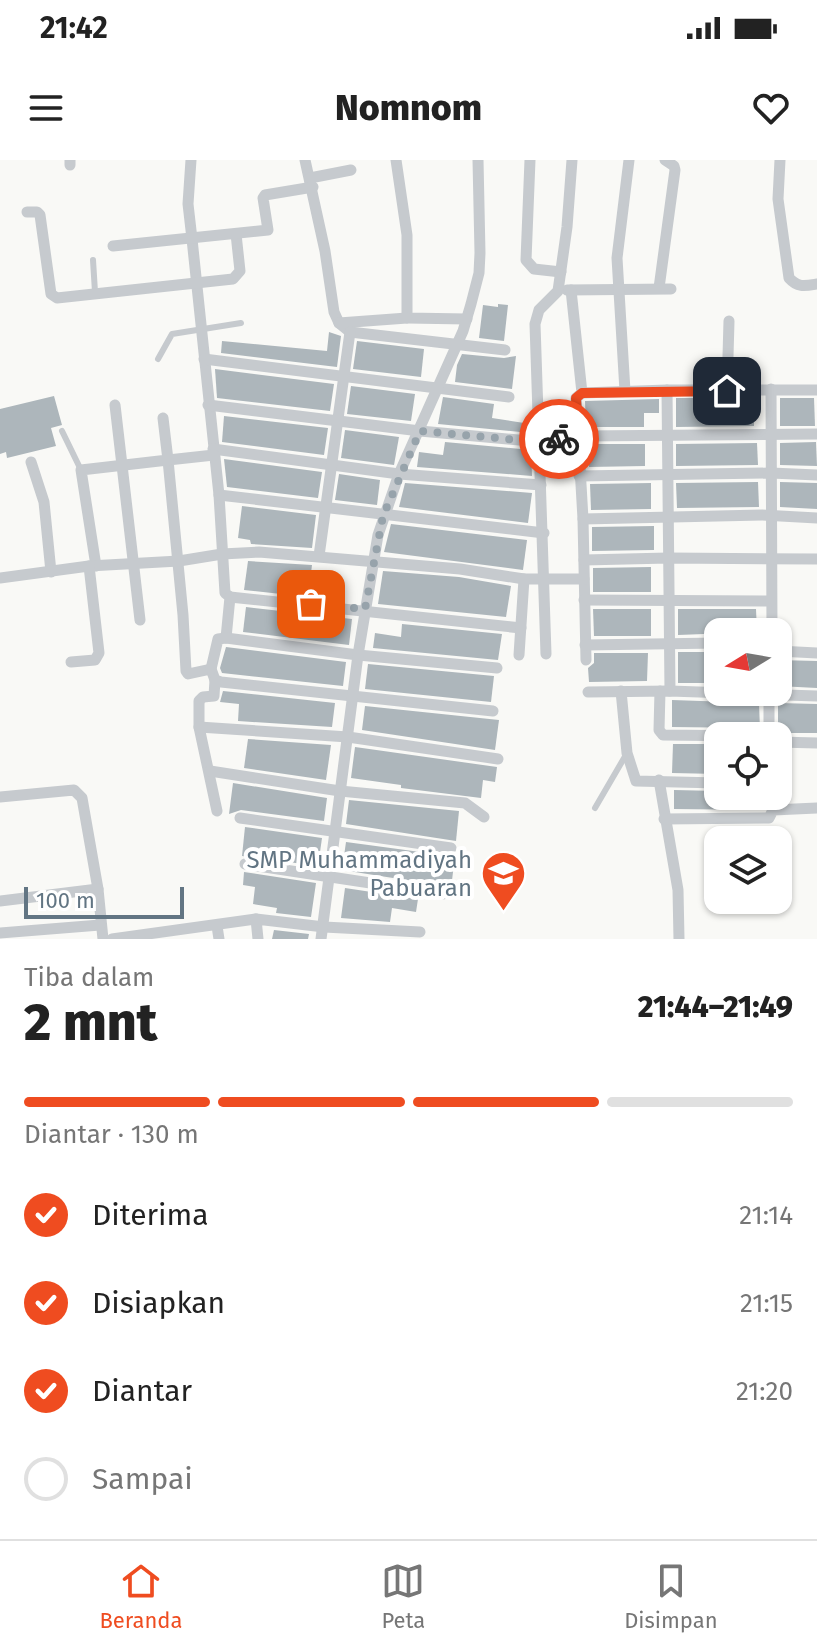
<!DOCTYPE html>
<html lang="id">
<head>
<meta charset="utf-8">
<style>
  :root { --surface:#fff; --page:#f2f2f2; --text:#222; --muted:#767676; --line:#e0e0e0; --accent:#ef4c20 }
  body { margin:0; font-family:"Fira Sans",sans-serif; background:var(--page); color:var(--text); height:100vh; display:flex; flex-direction:column; font-size:30px; white-space:nowrap }
  * { box-sizing:border-box; margin:0 }
  p { font-size:26px; color:var(--muted) }
  .icon { flex:none; width:44px; height:44px; fill:none; stroke:currentColor; stroke-width:2; stroke-linecap:round; stroke-linejoin:round }
  .map { position:relative; height:779px; overflow:hidden }
  .sheet { display:flex; flex-direction:column; background:var(--surface); flex:1 }
  .sheet>* { flex:none }
  .needle { width:52px; rotate:259deg }
  .controls { position:absolute; left:704px; top:458px; display:grid; gap:16px }
  .controls a { display:grid; place-items:center; width:88px; height:88px; border-radius:16px; background:var(--surface); box-shadow:0 2px 6px #0004; font-size:40px }
  .scale { position:absolute; left:24px; bottom:20px; width:160px; box-sizing:border-box; padding-left:8px; border:4px solid #627583; border-top:0; font-size:22px; line-height:28px; white-space:nowrap; color:#627583; -webkit-text-stroke:6px #fff; paint-order:stroke }
  .pin { position:absolute; display:grid; place-items:center; width:68px; height:68px; color:#fff; margin:-34px; border-radius:16px; box-shadow:0 4px 12px #0006 }
  .courier { position:absolute; display:grid; place-items:center; width:80px; height:80px; margin:-40px; border:6px solid #ef4c20; border-radius:50%; background:#fff; color:#222; box-shadow:0 2px 10px #0007 }
  .overview em { font-style:normal; font-weight:800 }
  .overview div { display:flex; flex-direction:column-reverse }
  .overview { display:flex; align-items:center; justify-content:space-between; height:136px; padding:0 24px }
  h1 { font-size:52px; font-weight:800; line-height:60px }
  .bar { display:grid; grid-template-columns:repeat(4,1fr); gap:12px 8px; align-content:center; height:96px; padding:0 24px }
  .bar i { height:10px; border-radius:6px; background:var(--line) }
  .bar .current { background:var(--accent) }
  .bar p { grid-column:span 4 }
  ol { padding:0 24px; list-style:none }
  li { display:flex; align-items:center; gap:24px; height:88px }
  li p { margin-inline-start:auto }
  li .icon { padding:8px; border-radius:50%; background:var(--accent); color:#fff; stroke-width:4 }
  li:last-child { color:var(--muted) }
  li i { width:44px; height:44px; border:4px solid var(--line); border-radius:50% }
  .status { display:flex; justify-content:space-between; align-items:center; height:56px; padding:0 40px; background:var(--surface); direction:ltr }
  .status svg { height:22px; fill:currentColor }
  header { display:flex; justify-content:space-between; align-items:center; height:104px; padding:0 24px; background:var(--surface); font-size:36px; font-weight:800 }
  .tab-bar { display:flex; justify-content:space-around; align-items:center; height:112px; border-top:2px solid var(--line); background:var(--surface); font-size:22px; color:var(--muted) }
  .tab-bar a { display:grid; justify-items:center; gap:4px }
  .tab-bar .current { color:var(--accent) }
  .map>svg:first-child { display:block }
  .building { fill:#adb6bb }
  .lines { fill:none; stroke-linecap:round; stroke-linejoin:round }
  .lane { stroke:#c6cace; stroke-width:6 }
  .street { stroke:#c6cace; stroke-width:11 }
  .done { stroke:#97a3ab; stroke-width:8; stroke-dasharray:0 14.4 }
  .route { stroke:#ef4c20; stroke-width:10 }
  .labels { text-anchor:middle; stroke-width:8; stroke-linejoin:round; paint-order:stroke }
  .poi-label { font-size:24px; fill:#627583; stroke:#fff; text-anchor:end }
</style>
</head>
<body>
<div class="status"><b>21:42</b><svg viewBox="0 0 49 12"><path d="M0 12V9h3v3zM5 12V6h3v6zM10 12V3h3v9zM15 12V0h3v12zM26 1h20v11H26zM47 4h2v5h-2z"/></svg></div>
<header><svg class="icon" aria-label="menu" viewBox="0 0 24 24"><path d="M4 6h16M4 12h16M4 18h16"/></svg>Nomnom<svg class="icon" aria-label="heart" viewBox="0 0 24 24"><path d="M12 20l-8-8c-3-5 5-10 8-4 3-6 11-1 8 4z"/></svg></header>
<div class="map">
<svg width="817" height="779" viewBox="0 0 817 779">
  <rect width="100%" height="100%" fill="#f9f9f6"/>
  <g class="building">
    <polygon points="498,144 508,145 504,181 479,178 483,145 498,147"/>
    <polygon points="329,172 341,176 337,207 221,193 222,181 327,191"/>
    <polygon points="357,181 424,189 421,217 353,209"/>
    <polygon points="462,194 504,198 516,196 512,229 455,222 457,205"/>
    <polygon points="215,209 334,224 330,251 217,238"/>
    <polygon points="351,226 415,234 411,261 347,254"/>
    <polygon points="54,236 62,265 51,268 56,286 7,298 6,292 0,294 0,249"/>
    <polygon points="443,237 494,244 492,258 524,263 525,258 530,259 530,273 438,264"/>
    <polygon points="676,238 754,238 754,266 676,267"/>
    <polygon points="780,238 814,238 815,266 780,266"/>
    <polygon points="659,239 659,253 644,253 644,267 586,267 585,241"/>
    <polygon points="224,256 328,268 324,295 222,282"/>
    <polygon points="345,270 399,277 394,305 341,298"/>
    <polygon points="445,282 531,290 532,316 417,307 419,292 443,295"/>
    <polygon points="816,282 817,306 780,305 780,283"/>
    <polygon points="757,283 758,305 676,306 676,284"/>
    <polygon points="587,284 645,284 645,306 589,307"/>
    <polygon points="224,299 322,312 318,338 227,327"/>
    <polygon points="339,314 380,320 377,345 335,340"/>
    <polygon points="758,322 759,347 677,348 676,323"/>
    <polygon points="780,322 817,323 817,349 780,347"/>
    <polygon points="405,323 532,333 528,363 399,347"/>
    <polygon points="651,323 651,349 591,350 590,324"/>
    <polygon points="242,346 316,355 312,388 251,384 250,380 238,378"/>
    <polygon points="391,364 527,380 523,410 384,392"/>
    <polygon points="654,366 654,390 592,391 592,367"/>
    <polygon points="248,401 312,405 308,437 244,430"/>
    <polygon points="651,407 651,432 593,432 593,408"/>
    <polygon points="383,411 459,417 511,426 506,457 378,444"/>
    <polygon points="246,447 352,459 349,485 243,472"/>
    <polygon points="593,449 651,449 651,476 594,476"/>
    <polygon points="678,449 756,449 757,472 678,475"/>
    <polygon points="402,464 502,474 498,500 373,488 375,473 401,477"/>
    <polygon points="226,487 346,502 343,526 222,513 220,508"/>
    <rect x="678" y="492" width="40" height="31"/>
    <polygon points="594,493 648,493 647,521 589,522 588,508 594,503"/>
    <polygon points="778,500 817,501 817,528 778,526"/>
    <polygon points="368,504 494,516 491,542 365,529"/>
    <polygon points="223,531 335,543 332,567 238,561 239,544 220,542"/>
    <polygon points="672,540 759,543 760,570 753,568 672,567"/>
    <polygon points="778,543 817,544 817,573 778,573"/>
    <polygon points="365,546 499,560 495,590 362,570"/>
    <polygon points="248,579 331,585 326,620 244,608"/>
    <polygon points="673,584 718,584 718,614 672,613"/>
    <polygon points="355,587 497,607 495,622 483,620 481,638 401,628 401,625 351,618"/>
    <polygon points="233,623 327,638 324,661 241,650 229,654"/>
    <polygon points="674,630 718,631 718,636 761,637 760,650 674,649"/>
    <polygon points="349,640 459,651 456,681 346,664"/>
    <polygon points="245,667 322,678 318,706 242,696"/>
    <polygon points="346,682 450,696 455,695 451,729 444,726 342,710"/>
    <polygon points="778,685 789,687 781,717 778,717"/>
    <polygon points="244,712 316,723 311,757 276,753 277,748 253,744 255,727 243,725"/>
    <polygon points="345,728 418,739 416,752 392,748 390,762 341,758"/>
    <polygon points="274,770 309,774 308,779 272,779"/>
  </g>
  <g class="lines">
    <g class="lane">
      <polyline points="93,100 95,132"/>
      <polyline points="158,199 172,174 241,163"/>
      <polyline points="62,271 81,310"/>
      <polyline points="595,648 627,593"/>
    </g>
    <g class="street">
      <polyline points="191,0 188,44 192,79 219,335 225,433 230,437 226,478"/>
      <polyline points="305,0 325,91 334,152 339,163 350,172"/>
      <polyline points="396,0 407,75 407,158 467,159"/>
      <polyline points="530,0 526,100 534,109 561,112"/>
      <path d="M780,0L778,39L789,118C798,128 805,126 817,124"/>
      <polyline points="70,5 70,0"/>
      <polyline points="310,18 351,10"/>
      <polyline points="27,52 37,52 40,55 51,134 57,138 233,119 240,111 236,74"/>
      <polyline points="113,86 268,70 263,38 265,35 313,27"/>
      <polyline points="659,128 675,10 674,6 665,0"/>
      <polyline points="567,130 671,129"/>
      <polyline points="571,130 582,233 576,238 583,359 586,500"/>
      <polyline points="339,163 407,158"/>
      <polyline points="350,172 505,190"/>
      <polyline points="204,199 509,237"/>
      <polyline points="771,229 772,472"/>
      <polyline points="667,230 670,531"/>
      <polyline points="625,231 617,98 629,0"/>
      <polyline points="727,231 729,161"/>
      <polyline points="582,233 667,230 817,230"/>
      <polyline points="115,245 140,460"/>
      <polyline points="208,245 420,271 540,282 582,276 817,274"/>
      <polyline points="213,289 399,314 541,325"/>
      <polyline points="214,295 168,300 183,455 186,511 188,514 211,509 215,520 221,522 493,551"/>
      <polyline points="31,302 44,342 51,412"/>
      <polyline points="579,316 771,313 817,315"/>
      <polyline points="219,335 544,373"/>
      <polyline points="583,359 762,355 817,358"/>
      <polyline points="319,396 350,172"/>
      <polyline points="584,400 668,398 817,399"/>
      <polyline points="96,406 81,310 168,300 163,258"/>
      <polyline points="0,418 89,406 179,401 222,394 259,392 460,409 524,419 584,419"/>
      <polyline points="230,437 521,468"/>
      <polyline points="584,440 771,441"/>
      <polyline points="585,485 718,483"/>
      <polyline points="778,491 817,493"/>
      <polyline points="546,494 535,164 539,150 558,131 567,67 572,0"/>
      <polyline points="519,495 524,419"/>
      <polyline points="71,502 95,500 99,493 89,406"/>
      <polyline points="211,509 218,479 226,478 358,495 497,508"/>
      <polyline points="215,520 214,536 203,537 199,541 199,567 217,651"/>
      <polyline points="621,531 627,593 636,621 718,623"/>
      <polyline points="660,531 659,570 663,575 753,576"/>
      <polyline points="588,532 670,531 817,536"/>
      <polyline points="199,567 348,577 498,599"/>
      <polyline points="769,576 769,532"/>
      <polyline points="778,582 817,583"/>
      <polyline points="210,611 340,631 465,643 484,657"/>
      <polyline points="659,620 678,730 679,779"/>
      <polyline points="772,636 773,650"/>
      <polyline points="0,637 74,630 82,638 98,729 103,779"/>
      <polyline points="240,658 451,688"/>
      <polyline points="664,659 765,658 769,658 773,650 817,648"/>
      <polyline points="245,704 443,734"/>
      <polyline points="0,741 98,729"/>
      <polyline points="217,766 219,779"/>
      <polyline points="0,773 100,765"/>
      <polyline points="112,779 256,759"/>
      <polyline points="258,779 256,759 324,767 420,772"/>
      <polyline points="321,779 358,495 378,375 399,314 463,171 471,144 479,113 480,93 478,0"/>
    </g>
  </g>
  <g class="lines">
    <polyline class="done" points="311,444 365,449 383,356 420,271 540,282 559,279"/>
    <polyline class="route" points="559,279 578,276 576,238 582,233 727,231"/>
  </g>
  <defs>
    <symbol id="school-pin" viewBox="-11 -11 22 30"><path d="M0 17L-7.5 6A9.5 9.5 0 1 1 7.5 6Z" fill="#ef4c20" stroke="#fff"/><path d="M0-5L7-2L0 1L-7-2ZM-4 1L0 2.5L4 1V4Q0 6-4 4Z" fill="#fff"/></symbol>
  </defs>
  <g fill-rule="evenodd">
    <use href="#school-pin" x="478" y="688" width="51" height="69"/>
  </g>
  <g class="labels">
    <g class="poi-label">
      <text x="472" y="708">SMP Muhammadiyah<tspan x="472" dy="28">Pabuaran</tspan></text>
    </g>
  </g>
</svg>
<div class="controls">
<a><svg class="needle" viewBox="-14 -14 28 28"><path d="M0-13l5 13h-10z" fill="#e53935"/><path d="M0 13l5-13h-10z" fill="#767676"/></svg></a>
<a><svg class="icon" aria-label="locate" viewBox="0 0 24 24"><circle cx="12" cy="12" r="6"/><path d="M12 2v4M12 18v4M2 12h4M18 12h4"/></svg></a>
<a><svg class="icon" aria-label="layers" viewBox="0 0 24 24"><path d="M12 4l9 5-9 5-9-5zM3 14l9 5 9-5"/></svg></a>
</div>
<div class="scale">100 m</div>
<div class="pin" style="left:311px;top:444px;background:#ea580c"><svg class="icon" aria-label="bag" viewBox="0 0 24 24"><path d="M5 8h14l-1 12H6zM9 8a3 3 0 0 1 6 0"/></svg></div>
<div class="pin" style="left:727px;top:231px;background:#1f2937"><svg class="icon" aria-label="home" viewBox="0 0 24 24"><path d="M3 11l9-7 9 7M6 9v11h12V9"/></svg></div>
<div class="courier" style="left:559px;top:279px"><svg class="icon" aria-label="bike" viewBox="0 0 24 24"><circle cx="6" cy="16" r="4"/><circle cx="18" cy="16" r="4"/><path d="M6 16l4-8h5l3 8M10 8l3 8H6M13 5h3"/></svg></div>
</div>
<section class="sheet">
<div class="overview"><div><h1>2 mnt</h1><p>Tiba dalam</p></div><em>21:44–21:49</em></div>
<div class="bar"><i class="current"></i><i class="current"></i><i class="current"></i><i></i><p>Diantar · 130 m</p></div>
<ol>
<li><svg class="icon" aria-label="check" viewBox="0 0 24 24"><path d="M5 12l5 5 9-10"/></svg>Diterima<p>21:14</p></li>
<li><svg class="icon" aria-label="check" viewBox="0 0 24 24"><path d="M5 12l5 5 9-10"/></svg>Disiapkan<p>21:15</p></li>
<li><svg class="icon" aria-label="check" viewBox="0 0 24 24"><path d="M5 12l5 5 9-10"/></svg>Diantar<p>21:20</p></li>
<li><i></i>Sampai</li>
</ol>
</section>
<nav class="tab-bar">
<a class="current"><svg class="icon" aria-label="home" viewBox="0 0 24 24"><path d="M3 11l9-7 9 7M6 9v11h12V9"/></svg>Beranda</a>
<a><svg class="icon" aria-label="map" viewBox="0 0 24 24"><path d="M3 6l6-2 6 2 6-2v14l-6 2-6-2-6 2zM9 4v14M15 6v14"/></svg>Peta</a>
<a><svg class="icon" aria-label="saved" viewBox="0 0 24 24"><path d="M7 4h10v16l-5-4-5 4z"/></svg>Disimpan</a>
</nav>
</body>
</html>
